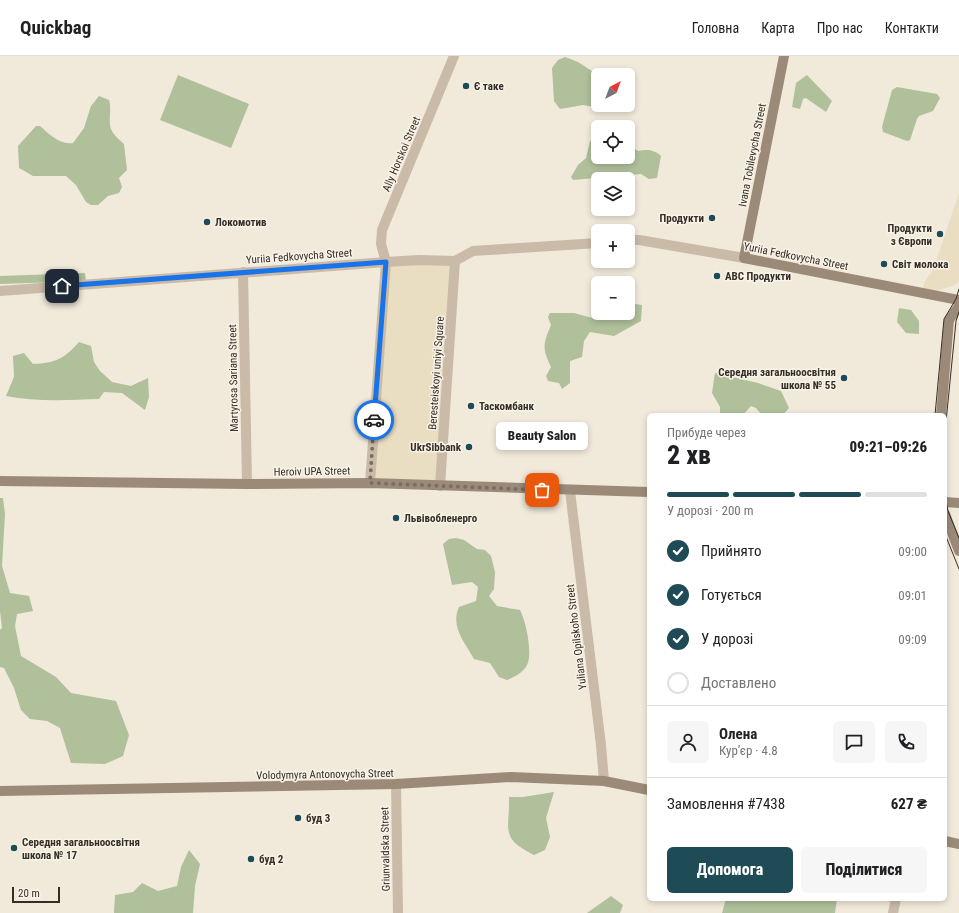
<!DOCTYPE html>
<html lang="uk">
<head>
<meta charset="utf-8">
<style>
  :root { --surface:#fff; --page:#f6f6f6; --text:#202124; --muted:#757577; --line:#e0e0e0; --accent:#1e4b56 }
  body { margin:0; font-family:"Roboto Condensed",sans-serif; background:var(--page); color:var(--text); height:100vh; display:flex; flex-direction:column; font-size:15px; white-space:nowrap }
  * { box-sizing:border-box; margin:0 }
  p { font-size:13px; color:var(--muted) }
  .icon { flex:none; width:22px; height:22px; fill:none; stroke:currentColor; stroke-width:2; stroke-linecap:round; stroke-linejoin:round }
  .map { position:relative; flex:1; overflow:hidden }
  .details { position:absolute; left:647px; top:357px; width:300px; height:488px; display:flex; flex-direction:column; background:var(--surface); border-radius:6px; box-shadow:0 2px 6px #0003 }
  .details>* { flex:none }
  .needle { width:26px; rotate:41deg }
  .buttons { position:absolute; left:591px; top:12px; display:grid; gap:8px }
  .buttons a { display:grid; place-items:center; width:44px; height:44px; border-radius:6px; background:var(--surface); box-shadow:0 2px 6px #0003; font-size:20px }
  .scale { position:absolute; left:12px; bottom:10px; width:48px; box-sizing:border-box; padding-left:4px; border:2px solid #352d27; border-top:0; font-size:11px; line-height:14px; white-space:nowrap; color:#352d27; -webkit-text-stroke:3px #f9f3e7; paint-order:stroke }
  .pin { position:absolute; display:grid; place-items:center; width:34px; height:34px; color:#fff; margin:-17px; border-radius:8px; box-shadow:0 2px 6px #0006 }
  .courier { position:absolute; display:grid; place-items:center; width:40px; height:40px; margin:-20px; border:3px solid #1a73e8; border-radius:50%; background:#fff; color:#222; box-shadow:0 1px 5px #0007 }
  .bubble { position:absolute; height:28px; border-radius:6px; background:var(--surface); box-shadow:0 2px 6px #0003; font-size:13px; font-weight:800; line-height:28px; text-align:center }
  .overview em { font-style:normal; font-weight:800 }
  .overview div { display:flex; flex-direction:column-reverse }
  .overview { display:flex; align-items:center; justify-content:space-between; height:68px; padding:0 20px }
  h1 { font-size:26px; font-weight:800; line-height:30px }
  .bar { display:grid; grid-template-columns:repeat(4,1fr); gap:6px 4px; align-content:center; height:48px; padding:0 20px }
  .bar i { height:5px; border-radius:3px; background:var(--line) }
  .bar .current { background:var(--accent) }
  .bar p { grid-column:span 4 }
  .line { display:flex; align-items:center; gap:10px; padding:0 20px; border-top:1px solid var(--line) }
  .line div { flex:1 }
  .round { display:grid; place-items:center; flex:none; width:42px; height:42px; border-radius:6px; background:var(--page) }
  ol { padding:0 20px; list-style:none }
  li { display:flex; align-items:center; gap:12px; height:44px }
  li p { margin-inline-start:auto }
  li .icon { padding:4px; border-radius:50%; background:var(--accent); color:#fff; stroke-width:4 }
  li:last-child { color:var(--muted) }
  li i { width:22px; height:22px; border:2px solid var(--line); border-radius:50% }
  .button { display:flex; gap:8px; margin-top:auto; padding:8px 20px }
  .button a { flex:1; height:46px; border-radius:6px; background:var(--accent); color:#fff; font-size:16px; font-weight:800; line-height:46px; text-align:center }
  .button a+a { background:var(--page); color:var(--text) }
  header { display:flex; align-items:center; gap:24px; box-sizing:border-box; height:56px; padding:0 20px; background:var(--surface); border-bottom:1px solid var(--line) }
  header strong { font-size:19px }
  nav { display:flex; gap:22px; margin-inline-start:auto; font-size:14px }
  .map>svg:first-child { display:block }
  .green { fill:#afc09b }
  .plaza { fill:#e9ddc2 }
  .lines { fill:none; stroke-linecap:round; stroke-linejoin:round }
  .street { stroke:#c9bba7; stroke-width:10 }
  .secondary { stroke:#9c8a78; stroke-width:10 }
  .tram { stroke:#352d27; stroke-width:1 }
  .done { stroke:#776f66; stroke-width:4; stroke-dasharray:0 7.2 }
  .route { stroke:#1a73e8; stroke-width:5 }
  .poi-dot { fill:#1e4b56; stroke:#f9f3e7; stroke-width:1.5 }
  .labels { text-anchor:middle; stroke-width:3; stroke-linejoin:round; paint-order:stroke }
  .poi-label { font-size:11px; font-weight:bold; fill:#352d27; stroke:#f9f3e7; text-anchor:start }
  .street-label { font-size:11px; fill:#352d27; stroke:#f9f3e7 }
</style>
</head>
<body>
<header>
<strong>Quickbag</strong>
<nav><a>Головна</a><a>Карта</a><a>Про нас</a><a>Контакти</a></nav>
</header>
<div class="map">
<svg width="959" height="857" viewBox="0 0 959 857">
  <rect width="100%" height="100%" fill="#f1e9da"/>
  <g class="green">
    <polygon points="565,1 578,6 598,19 598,49 616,49 603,53 583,49 560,53 554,45 552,12 558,4"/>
    <polygon points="178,19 249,48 231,92 160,64"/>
    <polygon points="807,19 832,45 826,56 806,42 803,43 800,53 792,51 796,27"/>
    <polygon points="897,31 937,38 940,42 933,55 919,60 917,63 910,84 907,85 883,76 882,71 892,34"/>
    <path d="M99,40L109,44C112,53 108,65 111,73C114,80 119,83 124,88L127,114L119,122L122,131L119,137L108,140L98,149H91L86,146L76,129L66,120H33L19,112L18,90L36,70H40C48,77 59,89 73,87L84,72L91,50Z"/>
    <path d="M598,80V101H628V88L638,95C647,93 655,94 661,100L657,122L649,123L641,118L573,124L571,121L578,109L586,102L590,85Z"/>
    <polygon points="85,217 86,225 0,228 0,220"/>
    <path d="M628,247L642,249L641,265L614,280L590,276L584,285L582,301L570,305V327L562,333L559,327L548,325L546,320L551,311C542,292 543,288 551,269L548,261L550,257H574L596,263L601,262L605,257H628Z"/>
    <polygon points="899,252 911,254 919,265 919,278 906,277 897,266"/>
    <path d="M79,286L91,290L94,306L100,315L112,326L131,330L148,322L149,341L145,354L122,337L104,336L99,343C68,344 36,346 6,340L14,321L13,300L24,297L33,308C55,307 64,303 79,286Z"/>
    <polygon points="715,317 758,327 781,335 789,352 783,359 762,359 756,352 751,350 743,359 720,359 720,351 712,337"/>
    <polygon points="0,442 3,442 5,458 2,510 10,537 29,540 33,555 17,558 15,570 21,600 56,621 71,637 116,645 129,679 123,700 105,708 71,707 60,672 47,665 30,663 21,654 14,632 4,612 0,611 0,574 2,572 0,555"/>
    <path d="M456,482L464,484L477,493L485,494L491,500L495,516L494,533L489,540L497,550L520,554C526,565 533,598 527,609C523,617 514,621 507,624L499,621L490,607L474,603C465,586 450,571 459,551L476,545L478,531L472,526L452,529L443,488L449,483Z"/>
    <path d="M554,736L546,762L550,781L545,794L534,799C499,781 510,774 509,741H523Z"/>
    <polygon points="189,794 200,808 195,830 193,857 114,857 115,839 133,836 142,827 158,835 177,830 181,811"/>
    <polygon points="611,840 623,849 620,857 587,857"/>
    <polygon points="726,843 837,843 835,857 722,857"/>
  </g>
  <g class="plaza">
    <polygon points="959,137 959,225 955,229 936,235 923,232 925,225 933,214"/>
    <polygon points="455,205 440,430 370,427 386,206"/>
  </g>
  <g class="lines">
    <g class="street">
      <polyline points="628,184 639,184 744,202"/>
      <polyline points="243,216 247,428"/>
      <polyline points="0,235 386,206 419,204 455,205 473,195 598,187"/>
      <polyline points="370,427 386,206 381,188 382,174 454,0"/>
      <polyline points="440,430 455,205"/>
      <polyline points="570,435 601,689 604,725"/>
      <polyline points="396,728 398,857"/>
      <polyline points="893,857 896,843"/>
    </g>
    <g class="secondary">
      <polyline points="784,0 744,202 959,244"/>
      <polyline points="941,359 949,264 959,250"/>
      <polyline points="0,425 247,428 370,427 649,436"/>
      <polyline points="945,446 959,447"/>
      <polyline points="945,458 959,495"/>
      <polyline points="0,735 396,728 511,721 604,725 649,734"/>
      <polyline points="945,785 959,788"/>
    </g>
    <g class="tram">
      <polyline points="935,359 944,263 956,243 959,233"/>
      <polyline points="945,376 956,265 959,256"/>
      <polyline points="945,440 948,455 959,482"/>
      <polyline points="945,478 959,513"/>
    </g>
  </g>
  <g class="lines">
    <polyline class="done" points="374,364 370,427 542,434"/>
    <polyline class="route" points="62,230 386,206 374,364"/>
  </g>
  <g class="poi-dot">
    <circle cx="466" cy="30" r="4"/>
    <circle cx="712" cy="162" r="4"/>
    <circle cx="207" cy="166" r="4"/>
    <circle cx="940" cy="178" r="4"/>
    <circle cx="884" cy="208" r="4"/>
    <circle cx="717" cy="220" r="4"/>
    <circle cx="844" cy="322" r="4"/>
    <circle cx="471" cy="350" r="4"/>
    <circle cx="469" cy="391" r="4"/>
    <circle cx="396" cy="462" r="4"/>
    <circle cx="298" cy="762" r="4"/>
    <circle cx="14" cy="792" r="4"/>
    <circle cx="251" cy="803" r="4"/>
  </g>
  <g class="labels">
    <g class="poi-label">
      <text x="474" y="34">Є таке</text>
      <text x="704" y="166" text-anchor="end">Продукти</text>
      <text x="215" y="170">Локомотив</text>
      <text x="932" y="176" text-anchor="end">Продукти<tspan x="932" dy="13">з Європи</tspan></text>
      <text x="892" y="212">Світ молока</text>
      <text x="725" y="224">ABC Продукти</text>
      <text x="836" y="320" text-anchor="end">Середня загальноосвітня<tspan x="836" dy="13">школа № 55</tspan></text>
      <text x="479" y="354">Таскомбанк</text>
      <text x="461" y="395" text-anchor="end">UkrSibbank</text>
      <text x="404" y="466">Львівобленерго</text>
      <text x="306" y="766">буд 3</text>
      <text x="22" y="790">Середня загальноосвітня<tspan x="22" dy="13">школа № 17</tspan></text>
      <text x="259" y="807">буд 2</text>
    </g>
    <g class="street-label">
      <text transform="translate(401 98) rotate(-67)" y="4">Ally Horskoi Street</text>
      <text transform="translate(752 99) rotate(-79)" y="4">Ivana Tobilevycha Street</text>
      <text transform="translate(299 200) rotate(-4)" y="4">Yuriia Fedkovycha Street</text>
      <text transform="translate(796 200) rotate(11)" y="4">Yuriia Fedkovycha Street</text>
      <text transform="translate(436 317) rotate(-86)" y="4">Beresteiskoyi uniyi Square</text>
      <text transform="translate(233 322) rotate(-91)" y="4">Martyrosa Sariana Street</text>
      <text transform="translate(312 415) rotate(-1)" y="4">Heroiv UPA Street</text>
      <text transform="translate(576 581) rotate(-97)" y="4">Yuliana Opilskoho Street</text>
      <text transform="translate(325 718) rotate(-1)" y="4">Volodymyra Antonovycha Street</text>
      <text transform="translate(385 793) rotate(-91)" y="4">Griunvaldska Street</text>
    </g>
  </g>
</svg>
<div class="buttons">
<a><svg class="needle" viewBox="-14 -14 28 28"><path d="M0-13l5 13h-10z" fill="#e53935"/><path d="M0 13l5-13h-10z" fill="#757577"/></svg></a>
<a><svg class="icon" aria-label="locate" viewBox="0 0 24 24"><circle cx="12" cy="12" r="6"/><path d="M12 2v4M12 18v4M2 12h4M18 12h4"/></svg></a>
<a><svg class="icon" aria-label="layers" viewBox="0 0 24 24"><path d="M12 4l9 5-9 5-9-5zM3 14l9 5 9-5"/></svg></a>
<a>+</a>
<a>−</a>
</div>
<div class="scale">20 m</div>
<div class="pin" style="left:542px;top:434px;background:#ea580c"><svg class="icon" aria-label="bag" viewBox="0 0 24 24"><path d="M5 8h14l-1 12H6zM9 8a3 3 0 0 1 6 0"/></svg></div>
<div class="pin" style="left:62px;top:230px;background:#1f2937"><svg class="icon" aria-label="home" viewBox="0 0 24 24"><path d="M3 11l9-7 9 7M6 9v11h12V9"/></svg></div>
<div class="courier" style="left:374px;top:364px"><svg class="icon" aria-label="car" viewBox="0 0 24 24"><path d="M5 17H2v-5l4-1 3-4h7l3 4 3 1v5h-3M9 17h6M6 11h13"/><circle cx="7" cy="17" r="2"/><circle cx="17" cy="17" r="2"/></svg></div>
<div class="bubble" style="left:496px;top:366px;width:92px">Beauty Salon</div>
<section class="details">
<div class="overview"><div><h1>2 хв</h1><p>Прибуде через</p></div><em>09:21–09:26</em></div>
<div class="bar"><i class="current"></i><i class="current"></i><i class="current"></i><i></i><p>У дорозі · 200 m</p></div>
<ol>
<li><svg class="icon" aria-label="check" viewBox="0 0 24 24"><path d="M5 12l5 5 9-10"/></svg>Прийнято<p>09:00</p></li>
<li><svg class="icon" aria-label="check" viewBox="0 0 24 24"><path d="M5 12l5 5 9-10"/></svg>Готується<p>09:01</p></li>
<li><svg class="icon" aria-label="check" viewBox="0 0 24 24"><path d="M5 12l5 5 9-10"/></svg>У дорозі<p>09:09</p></li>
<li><i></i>Доставлено</li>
</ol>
<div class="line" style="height:72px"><a class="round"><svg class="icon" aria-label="person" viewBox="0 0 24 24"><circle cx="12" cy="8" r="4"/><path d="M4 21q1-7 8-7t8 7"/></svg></a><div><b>Олена</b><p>Кур’єр · 4.8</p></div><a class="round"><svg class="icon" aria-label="chat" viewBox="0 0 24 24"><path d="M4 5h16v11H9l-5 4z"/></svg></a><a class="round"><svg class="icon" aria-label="phone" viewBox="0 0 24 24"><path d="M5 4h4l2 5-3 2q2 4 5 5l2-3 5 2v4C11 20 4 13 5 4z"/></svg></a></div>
<div class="line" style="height:52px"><div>Замовлення #7438</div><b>627 ₴</b></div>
<div class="button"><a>Допомога</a><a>Поділитися</a></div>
</section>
</div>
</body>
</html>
